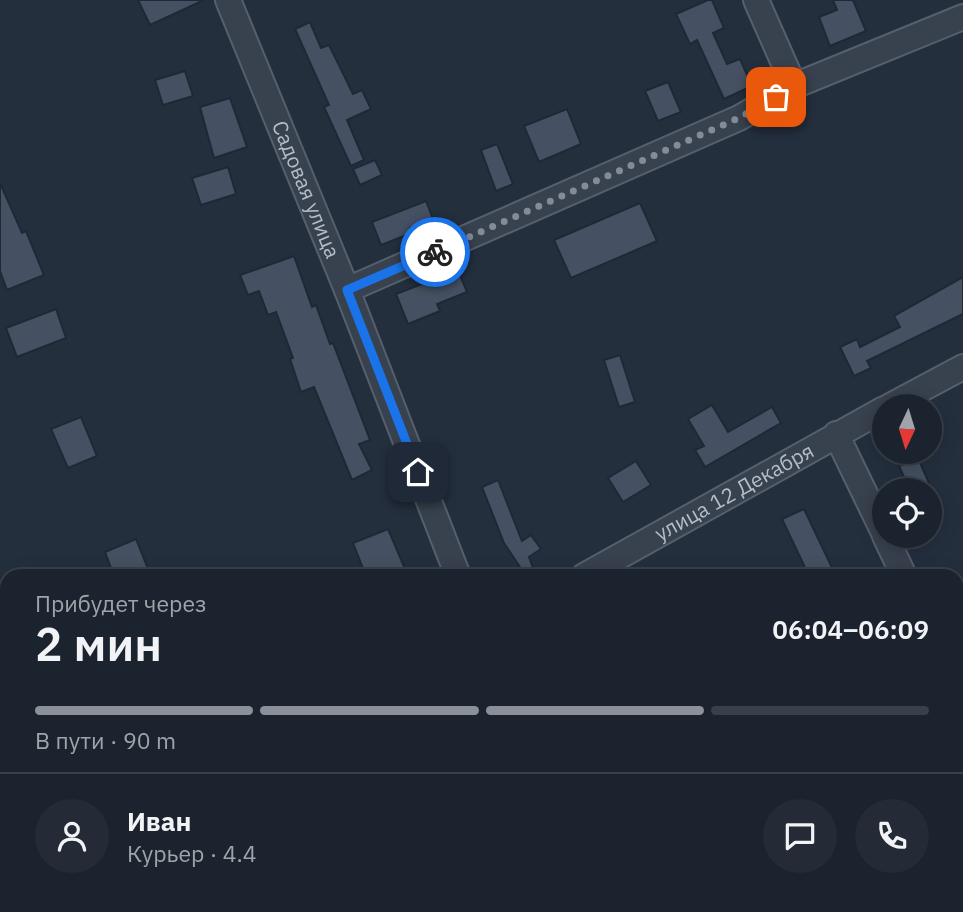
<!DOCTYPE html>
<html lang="ru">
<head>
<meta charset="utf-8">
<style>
  :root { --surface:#1b232e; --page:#242b36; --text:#f1f3f6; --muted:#a0a4aa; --line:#39404a; --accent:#8c9099 }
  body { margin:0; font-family:"IBM Plex Sans",sans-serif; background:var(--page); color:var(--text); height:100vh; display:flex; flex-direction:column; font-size:26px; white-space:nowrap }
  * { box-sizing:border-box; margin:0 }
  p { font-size:23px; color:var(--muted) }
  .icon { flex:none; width:38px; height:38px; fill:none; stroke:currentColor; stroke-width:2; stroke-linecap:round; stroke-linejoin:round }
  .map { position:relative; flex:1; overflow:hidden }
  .drawer { position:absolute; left:0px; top:569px; width:964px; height:345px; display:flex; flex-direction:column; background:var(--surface); border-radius:21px 21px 0 0; box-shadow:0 4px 18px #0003,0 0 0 2px var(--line) }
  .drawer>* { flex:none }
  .needle { width:46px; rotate:184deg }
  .buttons { position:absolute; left:872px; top:394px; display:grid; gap:14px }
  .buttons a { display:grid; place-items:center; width:70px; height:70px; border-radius:50%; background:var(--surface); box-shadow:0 4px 18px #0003,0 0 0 2px var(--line); font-size:35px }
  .pin { position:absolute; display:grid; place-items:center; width:60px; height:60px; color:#fff; margin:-30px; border-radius:14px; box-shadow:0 4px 10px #0006 }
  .courier { position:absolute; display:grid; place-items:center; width:70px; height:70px; margin:-35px; border:5px solid #1a73e8; border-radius:50%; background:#fff; color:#222; box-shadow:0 2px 9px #0007 }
  .summary em { font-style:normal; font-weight:600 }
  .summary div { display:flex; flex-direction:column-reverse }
  .summary { display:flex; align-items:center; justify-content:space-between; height:119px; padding:0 35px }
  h1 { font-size:46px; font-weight:600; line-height:52px }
  .bar { display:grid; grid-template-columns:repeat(4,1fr); gap:10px 7px; align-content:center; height:84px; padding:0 35px }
  .bar i { height:9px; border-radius:5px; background:var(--line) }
  .bar .selected { background:var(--accent) }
  .bar p { grid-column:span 4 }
  .line { display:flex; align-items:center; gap:18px; padding:0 35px; border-top:2px solid var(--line) }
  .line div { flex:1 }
  .round { display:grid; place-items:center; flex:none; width:74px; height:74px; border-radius:37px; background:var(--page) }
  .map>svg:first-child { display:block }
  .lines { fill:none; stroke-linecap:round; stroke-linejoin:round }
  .stream { stroke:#394c67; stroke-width:6 }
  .building { fill:#455162; stroke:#1f2835; stroke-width:2 }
  .minor-casing { stroke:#565f6c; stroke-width:28 }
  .minor { stroke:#38414e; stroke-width:24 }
  .done { stroke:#828b98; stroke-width:7; stroke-dasharray:0 12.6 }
  .route { stroke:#1a73e8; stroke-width:9 }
  .labels { text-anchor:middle; stroke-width:5; stroke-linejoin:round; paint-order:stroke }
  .street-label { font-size:21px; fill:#b4bcc9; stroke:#1d2633 }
</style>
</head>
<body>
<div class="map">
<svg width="963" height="912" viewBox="0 0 963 912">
  <rect width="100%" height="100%" fill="#242f3e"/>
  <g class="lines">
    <g class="stream">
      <polyline points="0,665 7,680"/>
      <polyline points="222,906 228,912"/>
    </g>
  </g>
  <g class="building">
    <polygon points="138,0 204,0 150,25"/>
    <polygon points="708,0 712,0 724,28 713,33 727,64 740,59 752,86 724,99 697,40 690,44 676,14"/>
    <polygon points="833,0 853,0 866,31 830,46 819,17 837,10"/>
    <polygon points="310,22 321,48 329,45 353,94 362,90 371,109 347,120 364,160 351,166 324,107 329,105 295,29"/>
    <polygon points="185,71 193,96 163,105 155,80"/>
    <polygon points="668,82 681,112 658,121 645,91"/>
    <polygon points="230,98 247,147 214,158 200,107"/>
    <polygon points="567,109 581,144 539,162 524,126"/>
    <polygon points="497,144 513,184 496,191 481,150"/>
    <polygon points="375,160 382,175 360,185 353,169"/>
    <polygon points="228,167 236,194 201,205 192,178"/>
    <polygon points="0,183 22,233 26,231 44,275 7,290 0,271"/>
    <polygon points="426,201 433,219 410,228 412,233 381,245 372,222"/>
    <polygon points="640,203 657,241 571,278 554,240"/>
    <polygon points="294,256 312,307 316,305 330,344 333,343 370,440 359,444 372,470 352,480 314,387 301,392 290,359 293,358 276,312 268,315 259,291 248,295 240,275"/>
    <polygon points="458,270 467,292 437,304 440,311 408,324 396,294"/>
    <polygon points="963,277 963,314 867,361 871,368 854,376 840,347 857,339 860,347 900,327 894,316"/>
    <polygon points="56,309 66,338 17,357 6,328"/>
    <polygon points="620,355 635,402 619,407 604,360"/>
    <polygon points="712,405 728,432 772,407 781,423 705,467 695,450 704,446 688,419"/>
    <polygon points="81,417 97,456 68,468 51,429"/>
    <polygon points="918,458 932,490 910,490 899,466"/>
    <polygon points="636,461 651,485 623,502 608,478"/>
    <polygon points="498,480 522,541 531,535 541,549 529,557 536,576 526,576 504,543 482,487"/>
    <polygon points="804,509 836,576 809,576 782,519"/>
    <polygon points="388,529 408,576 366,576 353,543"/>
    <polygon points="136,539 148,569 132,576 114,576 105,552"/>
  </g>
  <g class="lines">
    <defs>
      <g id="minor">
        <path id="s1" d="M228,0L347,290L458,576"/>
        <polyline points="756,0 794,86"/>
        <polyline points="347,290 739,118 794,86 963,17"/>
        <polyline points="890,406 963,367"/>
        <polyline points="836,434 884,533"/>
        <polyline points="885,536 904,576"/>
        <path id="s2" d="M584,576L884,409"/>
        <polyline points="0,613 7,627"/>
        <polyline points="957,681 963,688"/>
        <polyline points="0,757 7,767"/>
        <polyline points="599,906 602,912"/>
        <polyline points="128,912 129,906"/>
      </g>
    </defs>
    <use href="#minor" class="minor-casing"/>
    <use href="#minor" class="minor"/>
  </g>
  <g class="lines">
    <polyline class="done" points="435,252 739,118 776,97"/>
    <polyline class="route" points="418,472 347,290 435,252"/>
  </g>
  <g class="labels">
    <g class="street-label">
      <text dy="7" stroke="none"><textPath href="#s1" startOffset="205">Садовая улица</textPath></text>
      <text dy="7" stroke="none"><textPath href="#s2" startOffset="172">улица 12 Декабря</textPath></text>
    </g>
  </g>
</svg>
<div class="buttons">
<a><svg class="needle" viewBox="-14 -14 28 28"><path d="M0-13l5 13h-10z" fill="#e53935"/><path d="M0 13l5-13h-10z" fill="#a0a4aa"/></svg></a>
<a><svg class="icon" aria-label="locate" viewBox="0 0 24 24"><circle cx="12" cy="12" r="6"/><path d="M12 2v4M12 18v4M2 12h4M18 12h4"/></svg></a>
</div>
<div class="pin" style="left:776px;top:97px;background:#ea580c"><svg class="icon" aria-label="bag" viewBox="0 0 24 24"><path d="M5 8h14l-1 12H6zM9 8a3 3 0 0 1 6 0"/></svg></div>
<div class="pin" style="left:418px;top:472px;background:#1f2937"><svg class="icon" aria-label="home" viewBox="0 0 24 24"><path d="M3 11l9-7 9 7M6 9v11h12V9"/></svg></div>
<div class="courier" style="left:435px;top:252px"><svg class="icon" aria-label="bike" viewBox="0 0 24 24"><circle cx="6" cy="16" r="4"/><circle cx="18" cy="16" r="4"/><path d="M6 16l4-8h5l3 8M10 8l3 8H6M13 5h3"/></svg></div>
<section class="drawer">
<div class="summary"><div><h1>2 мин</h1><p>Прибудет через</p></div><em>06:04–06:09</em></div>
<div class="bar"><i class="selected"></i><i class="selected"></i><i class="selected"></i><i></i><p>В пути · 90 m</p></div>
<div class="line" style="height:126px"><a class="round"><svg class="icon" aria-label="person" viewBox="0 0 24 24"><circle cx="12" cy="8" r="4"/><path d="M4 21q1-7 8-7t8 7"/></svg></a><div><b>Иван</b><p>Курьер · 4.4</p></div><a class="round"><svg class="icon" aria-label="chat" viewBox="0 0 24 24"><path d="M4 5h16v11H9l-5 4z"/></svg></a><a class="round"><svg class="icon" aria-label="phone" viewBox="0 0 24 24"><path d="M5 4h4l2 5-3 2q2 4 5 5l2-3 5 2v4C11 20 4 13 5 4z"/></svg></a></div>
</section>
</div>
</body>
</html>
